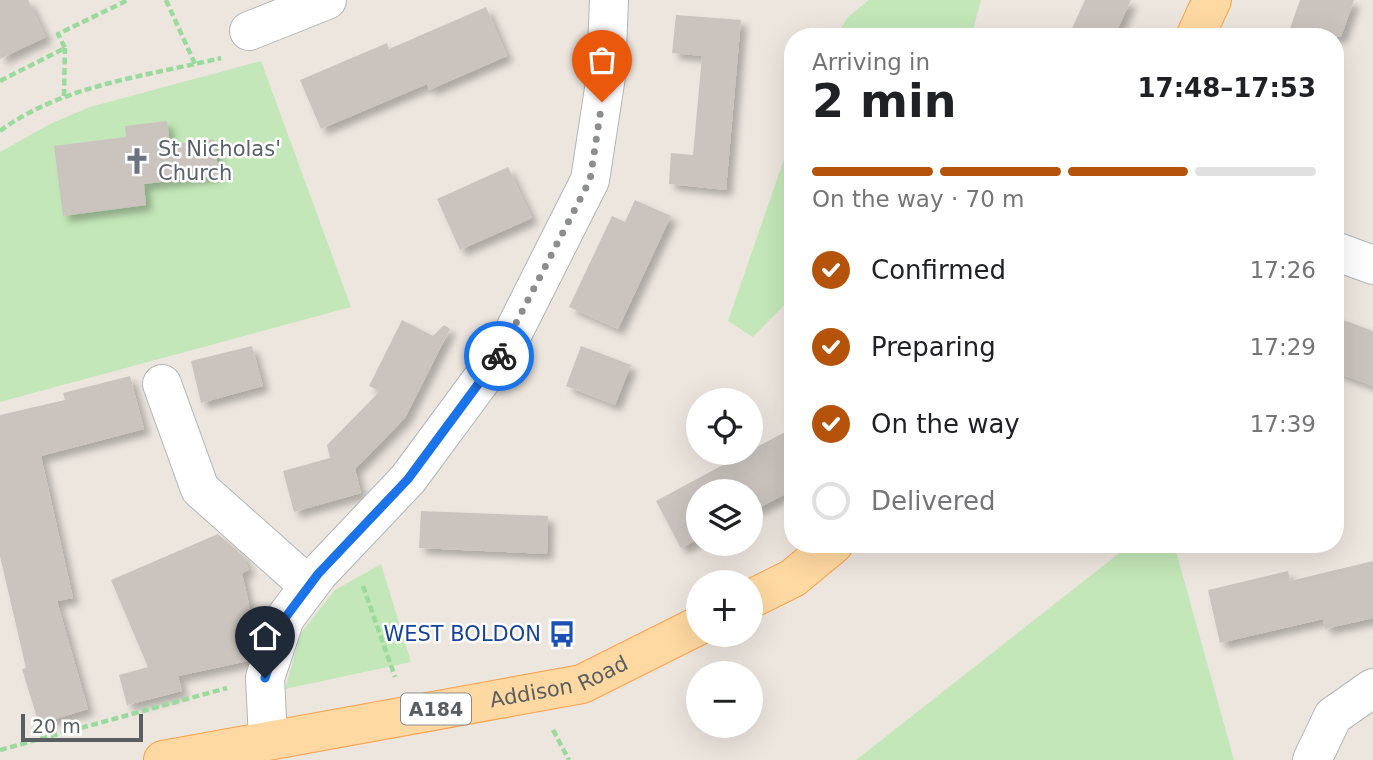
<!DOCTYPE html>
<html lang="en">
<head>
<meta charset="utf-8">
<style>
  :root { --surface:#fff; --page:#f2f2f2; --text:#202124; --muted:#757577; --line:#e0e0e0; --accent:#b45309 }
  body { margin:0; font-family:"DejaVu Sans",sans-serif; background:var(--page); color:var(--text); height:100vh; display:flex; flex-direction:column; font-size:26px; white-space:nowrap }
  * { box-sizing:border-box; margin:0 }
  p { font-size:23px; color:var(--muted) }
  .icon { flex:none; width:38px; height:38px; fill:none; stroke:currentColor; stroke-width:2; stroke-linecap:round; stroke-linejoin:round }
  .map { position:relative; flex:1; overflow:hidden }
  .details { position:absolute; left:784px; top:28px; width:560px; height:525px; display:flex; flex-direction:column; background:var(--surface); border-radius:28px; box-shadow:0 7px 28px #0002 }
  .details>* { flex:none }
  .buttons { position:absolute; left:686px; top:388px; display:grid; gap:14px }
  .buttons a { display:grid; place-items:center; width:77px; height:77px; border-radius:50%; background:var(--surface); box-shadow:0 7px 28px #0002; font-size:35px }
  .scale { position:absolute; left:21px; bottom:18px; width:122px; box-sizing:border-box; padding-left:7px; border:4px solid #585e62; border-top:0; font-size:19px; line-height:24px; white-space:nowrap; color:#585e62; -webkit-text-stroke:5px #fff; paint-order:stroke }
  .pin { position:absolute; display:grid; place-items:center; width:60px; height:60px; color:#fff; margin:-72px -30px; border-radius:50% 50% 50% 0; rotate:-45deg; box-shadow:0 0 7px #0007 }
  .pin .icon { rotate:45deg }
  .courier { position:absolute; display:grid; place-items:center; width:70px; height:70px; margin:-35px; border:5px solid #1a73e8; border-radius:50%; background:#fff; color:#222; box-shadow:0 2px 9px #0007 }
  .summary em { font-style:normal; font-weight:800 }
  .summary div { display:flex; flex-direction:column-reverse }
  .summary { display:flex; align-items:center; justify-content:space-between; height:119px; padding:0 28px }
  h1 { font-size:46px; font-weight:800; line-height:52px }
  .bar { display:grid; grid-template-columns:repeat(4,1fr); gap:10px 7px; align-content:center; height:84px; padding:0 28px }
  .bar i { height:9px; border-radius:5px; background:var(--line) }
  .bar .selected { background:var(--accent) }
  .bar p { grid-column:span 4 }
  ol { padding:0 28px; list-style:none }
  li { display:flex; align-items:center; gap:21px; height:77px }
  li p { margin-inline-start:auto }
  li .icon { padding:7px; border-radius:50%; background:var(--accent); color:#fff; stroke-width:4 }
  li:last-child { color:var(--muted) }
  li i { width:38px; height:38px; border:4px solid var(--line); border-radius:50% }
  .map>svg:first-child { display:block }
  .green { fill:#c3e7b8 }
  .building { fill:#cac3be; filter:url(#shadow) }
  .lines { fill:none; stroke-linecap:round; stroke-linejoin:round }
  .minor-casing { stroke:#b0b5b8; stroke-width:40 }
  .primary-casing { stroke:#fd9f48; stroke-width:40 }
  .path { stroke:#9ada9c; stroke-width:4.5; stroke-dasharray:7 3.5; stroke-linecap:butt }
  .minor { stroke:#fff; stroke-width:38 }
  .primary { stroke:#ffd9a1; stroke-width:38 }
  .done { stroke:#8c8e8e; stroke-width:7; stroke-dasharray:0 12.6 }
  .route { stroke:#1a73e8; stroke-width:9 }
  .labels { text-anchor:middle; stroke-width:5; stroke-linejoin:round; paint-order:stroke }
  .shield { fill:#fff; stroke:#8a8e91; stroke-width:2 }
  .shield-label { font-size:19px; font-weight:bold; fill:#585e62 }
  .worship-label { font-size:21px; fill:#5b616d; stroke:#fff; text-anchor:start }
  .transit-label { font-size:21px; fill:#164399; stroke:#fff; text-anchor:end }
  .street-label { font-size:21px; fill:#585e62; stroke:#fff }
</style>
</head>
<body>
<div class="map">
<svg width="1373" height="760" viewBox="0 0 1373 760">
  <defs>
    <filter id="shadow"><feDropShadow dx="6" dy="6" stdDeviation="3.5" flood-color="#0004"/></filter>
  </defs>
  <rect width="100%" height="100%" fill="#ede6df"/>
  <g class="green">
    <polygon points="869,0 981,0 971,37 836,37 847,18"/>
    <polygon points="261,61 351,307 0,402 0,152 50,124 90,107"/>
    <polygon points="793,133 793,296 753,337 728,321"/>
    <polygon points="1131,544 1174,544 1234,760 856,760"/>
    <polygon points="381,564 411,662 285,689 301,633 335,590"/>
  </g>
  <g class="building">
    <polygon points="0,0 28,0 46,37 0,59"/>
    <polygon points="1085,0 1131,0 1114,37 1068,37"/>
    <polygon points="1300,0 1354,0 1341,37 1287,37"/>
    <polygon points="486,7 507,56 429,90 427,84 321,129 300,80 387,43 389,49"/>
    <polygon points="676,15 741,20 726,190 669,184 671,153 693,155 702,56 672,53"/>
    <polygon points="167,121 170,145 214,139 219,175 144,184 146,205 63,216 54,146 126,137 125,126"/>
    <polygon points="508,167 532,218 460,250 437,199"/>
    <polygon points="635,200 671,216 618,329 569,307 612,216 625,222"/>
    <polygon points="1335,317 1373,331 1373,386 1335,372"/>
    <polygon points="402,320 433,336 444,325 450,329 405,418 355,469 361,493 294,512 283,471 330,458 327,445 380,391 369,386"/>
    <polygon points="252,346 263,386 201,403 191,361"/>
    <polygon points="581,346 631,365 615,405 566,386"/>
    <polygon points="130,376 144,429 41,456 73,598 57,601 88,709 39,724 22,669 26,668 0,556 0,415 65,400 63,393"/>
    <polygon points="793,428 793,490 751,512 751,492 698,492 698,539 681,548 656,501 745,453 751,453 751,450"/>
    <polygon points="421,511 548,516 547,554 419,548"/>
    <polygon points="218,534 243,556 249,570 242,573 256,636 248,661 178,676 182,691 127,705 119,675 148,667 111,580"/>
    <polygon points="1373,561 1373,618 1325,629 1323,619 1220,643 1208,590 1288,571 1290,581"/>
  </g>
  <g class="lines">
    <defs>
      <g id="minor">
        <polyline points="249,31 327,0"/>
        <polyline points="1335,251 1373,265"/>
        <polyline points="162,384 200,489 309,586"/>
        <polyline points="268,739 265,678 285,618 318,574 408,479 507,345 590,180 606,76 609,0"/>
        <polyline points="1312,760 1333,716 1373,688"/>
      </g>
      <g id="primary">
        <polyline points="1195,37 1212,0"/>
        <polyline points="751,599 793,578 834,544"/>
        <path id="s1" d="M163,760L582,684L698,626"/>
      </g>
    </defs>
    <use href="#minor" class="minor-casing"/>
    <use href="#primary" class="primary-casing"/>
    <g class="path">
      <polyline points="166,0 195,64"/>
      <polyline points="0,81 65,48 58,34 128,0"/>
      <polyline points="64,96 65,48"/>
      <path d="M0,131C62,85 147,76 221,58"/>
      <polyline points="363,586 395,677"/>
      <polyline points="553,730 569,760"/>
      <polyline points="0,750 227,688"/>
    </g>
    <use href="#minor" class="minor"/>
    <use href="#primary" class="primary"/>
  </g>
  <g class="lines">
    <polyline class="done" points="499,356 590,180 602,102"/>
    <polyline class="route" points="265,678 285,618 318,574 408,479 499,356"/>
  </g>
  <defs>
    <symbol id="church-bare" viewBox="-9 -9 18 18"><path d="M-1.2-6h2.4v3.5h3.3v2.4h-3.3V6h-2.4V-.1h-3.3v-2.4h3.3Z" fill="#6b7280" stroke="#fff" stroke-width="2.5" paint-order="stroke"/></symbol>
    <symbol id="bus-bare" viewBox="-9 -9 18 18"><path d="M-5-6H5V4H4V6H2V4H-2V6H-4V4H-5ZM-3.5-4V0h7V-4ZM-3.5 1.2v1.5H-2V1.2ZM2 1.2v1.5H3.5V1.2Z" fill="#1a4fb4" stroke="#fff" stroke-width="2.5" paint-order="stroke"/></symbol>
  </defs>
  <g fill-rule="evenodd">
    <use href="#church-bare" x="118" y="142" width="38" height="38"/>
    <use href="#bus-bare" x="543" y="615" width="38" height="38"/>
  </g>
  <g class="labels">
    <rect class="shield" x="401" y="693.5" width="70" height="31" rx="5"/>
    <g class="shield-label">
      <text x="436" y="716">A184</text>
    </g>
    <g class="worship-label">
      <text x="158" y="156">St Nicholas'<tspan x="158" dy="24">Church</tspan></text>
    </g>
    <g class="transit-label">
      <text x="541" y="641">WEST BOLDON</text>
    </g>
    <g class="street-label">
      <text dy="7" stroke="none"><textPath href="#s1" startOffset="404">Addison Road</textPath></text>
    </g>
  </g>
</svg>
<div class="buttons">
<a><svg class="icon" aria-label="locate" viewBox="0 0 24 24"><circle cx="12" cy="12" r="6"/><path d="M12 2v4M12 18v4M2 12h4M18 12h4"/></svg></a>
<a><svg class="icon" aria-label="layers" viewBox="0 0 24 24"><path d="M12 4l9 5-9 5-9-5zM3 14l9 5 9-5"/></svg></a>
<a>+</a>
<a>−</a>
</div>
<div class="scale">20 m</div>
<div class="pin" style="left:602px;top:102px;background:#ea580c"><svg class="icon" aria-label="bag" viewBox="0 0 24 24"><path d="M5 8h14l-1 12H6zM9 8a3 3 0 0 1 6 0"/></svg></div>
<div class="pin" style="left:265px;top:678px;background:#1f2937"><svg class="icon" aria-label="home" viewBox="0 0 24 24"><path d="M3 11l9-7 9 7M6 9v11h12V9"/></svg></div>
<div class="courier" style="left:499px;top:356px"><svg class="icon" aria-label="bike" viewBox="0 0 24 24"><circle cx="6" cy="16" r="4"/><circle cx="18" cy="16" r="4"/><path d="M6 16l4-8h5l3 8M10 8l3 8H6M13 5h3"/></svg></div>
<section class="details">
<div class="summary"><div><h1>2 min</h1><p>Arriving in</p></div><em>17:48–17:53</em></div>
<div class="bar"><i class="selected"></i><i class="selected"></i><i class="selected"></i><i></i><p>On the way · 70 m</p></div>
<ol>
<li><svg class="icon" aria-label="check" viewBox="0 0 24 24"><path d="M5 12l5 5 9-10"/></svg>Confirmed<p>17:26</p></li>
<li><svg class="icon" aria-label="check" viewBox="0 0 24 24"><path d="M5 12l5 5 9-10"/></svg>Preparing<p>17:29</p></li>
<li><svg class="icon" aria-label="check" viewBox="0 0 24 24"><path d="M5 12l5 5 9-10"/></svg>On the way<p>17:39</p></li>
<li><i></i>Delivered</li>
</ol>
</section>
</div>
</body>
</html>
